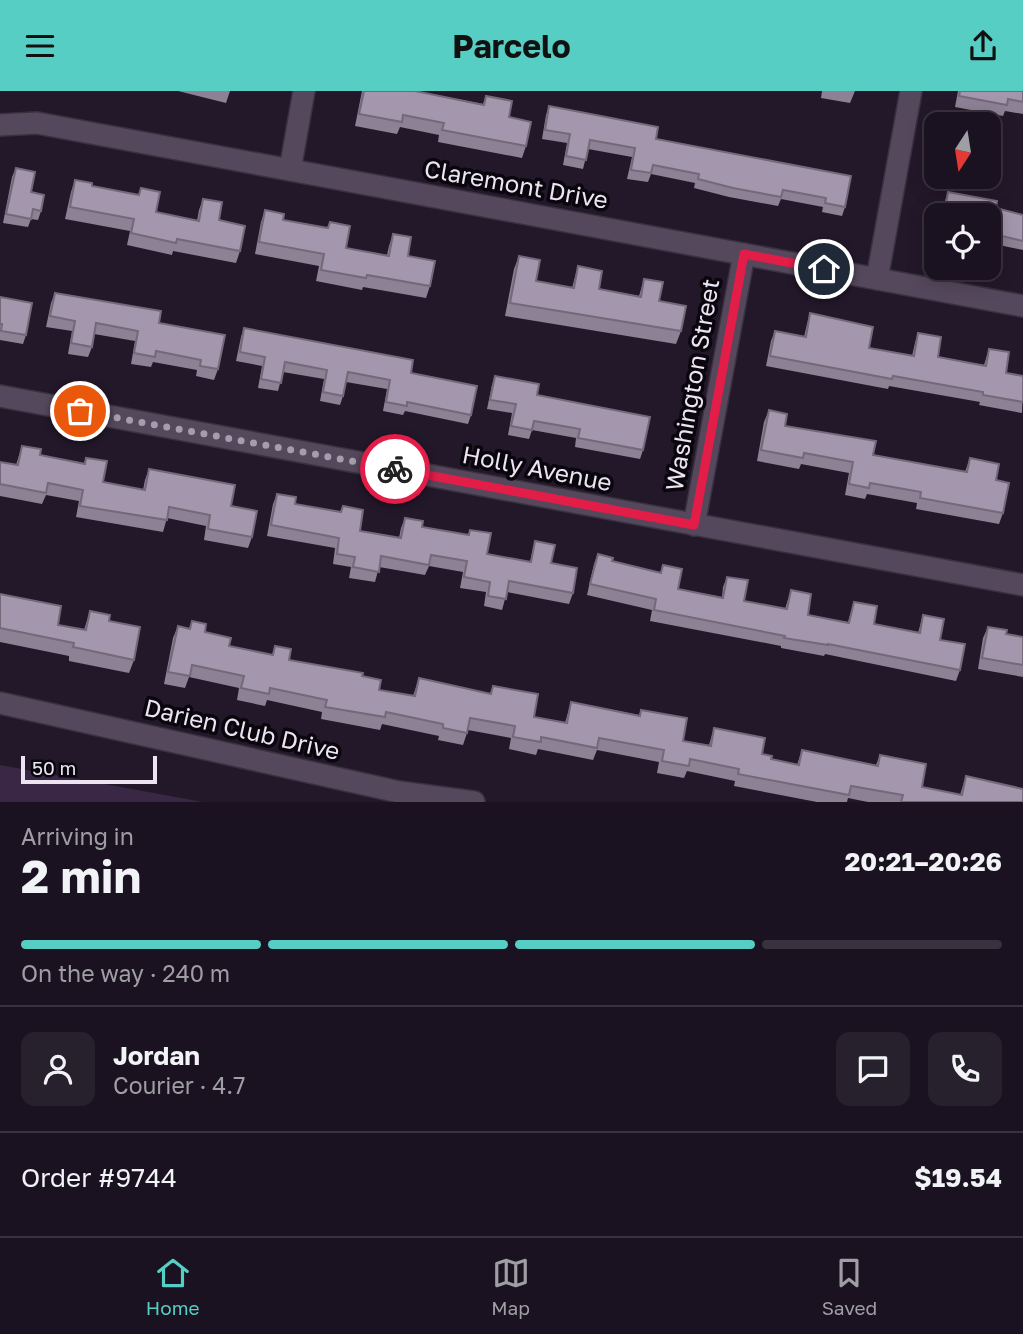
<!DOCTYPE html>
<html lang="en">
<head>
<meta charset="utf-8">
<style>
  :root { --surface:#1a1220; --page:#27202d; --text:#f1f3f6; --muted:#9f9ea5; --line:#38323e; --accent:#56cec3 }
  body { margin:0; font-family:"Golos Text",sans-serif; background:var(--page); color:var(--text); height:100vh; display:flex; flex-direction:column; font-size:26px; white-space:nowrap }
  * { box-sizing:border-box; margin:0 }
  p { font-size:23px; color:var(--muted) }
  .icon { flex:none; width:38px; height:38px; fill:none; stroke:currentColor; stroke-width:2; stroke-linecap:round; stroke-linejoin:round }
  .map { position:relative; height:711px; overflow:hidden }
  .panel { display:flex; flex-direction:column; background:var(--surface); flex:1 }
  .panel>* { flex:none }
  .needle { width:46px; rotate:192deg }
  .buttons { position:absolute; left:924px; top:21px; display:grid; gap:14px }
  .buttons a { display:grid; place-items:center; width:77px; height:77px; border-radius:14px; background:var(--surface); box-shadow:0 4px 18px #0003,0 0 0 2px var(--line); font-size:35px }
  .scale { position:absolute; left:21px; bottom:18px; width:136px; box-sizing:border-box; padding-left:7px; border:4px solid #ece4f1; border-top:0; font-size:19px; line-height:24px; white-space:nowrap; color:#ece4f1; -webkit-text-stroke:5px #0a060d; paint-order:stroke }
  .pin { position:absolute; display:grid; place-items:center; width:60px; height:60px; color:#fff; margin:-30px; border:4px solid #fff; border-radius:50%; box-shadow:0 2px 7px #0007 }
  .courier { position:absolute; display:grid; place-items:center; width:70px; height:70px; margin:-35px; border:5px solid #e11d48; border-radius:50%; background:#fff; color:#222; box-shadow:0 2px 9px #0007 }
  .summary em { font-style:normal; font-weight:700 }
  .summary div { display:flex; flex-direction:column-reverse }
  .summary { display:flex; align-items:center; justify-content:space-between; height:119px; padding:0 21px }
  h1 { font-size:46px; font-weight:700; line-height:52px }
  .bar { display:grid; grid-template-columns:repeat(4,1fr); gap:10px 7px; align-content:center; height:84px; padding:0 21px }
  .bar i { height:9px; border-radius:5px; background:var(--line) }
  .bar .current { background:var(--accent) }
  .bar p { grid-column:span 4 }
  .line { display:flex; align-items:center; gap:18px; padding:0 21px; border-top:2px solid var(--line) }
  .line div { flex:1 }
  .round { display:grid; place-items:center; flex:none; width:74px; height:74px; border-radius:14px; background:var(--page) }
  header { display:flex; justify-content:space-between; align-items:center; height:91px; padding:0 21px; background:var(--accent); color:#111; font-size:32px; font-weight:700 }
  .tabs { display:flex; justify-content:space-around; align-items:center; height:98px; border-top:2px solid var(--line); background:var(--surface); font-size:19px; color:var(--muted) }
  .tabs a { display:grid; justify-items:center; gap:4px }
  .tabs .current { color:var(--accent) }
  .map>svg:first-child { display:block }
  .green { fill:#3a2645 }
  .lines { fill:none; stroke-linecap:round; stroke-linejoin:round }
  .minor-casing { stroke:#3a313f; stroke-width:24 }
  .minor { stroke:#55485d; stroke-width:21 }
  .wall { fill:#8d8195 }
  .building { fill:#a496ad; stroke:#736979; stroke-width:2 }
  .done { stroke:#a69dab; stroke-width:7; stroke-dasharray:0 12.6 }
  .route { stroke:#e11d48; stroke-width:9 }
  .labels { text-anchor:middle; stroke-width:7; stroke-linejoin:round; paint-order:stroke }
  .street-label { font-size:24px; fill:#ece4f1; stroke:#0a060d }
</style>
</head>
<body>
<header><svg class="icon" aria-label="menu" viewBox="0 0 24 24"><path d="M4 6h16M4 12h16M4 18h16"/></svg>Parcelo<svg class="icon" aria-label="share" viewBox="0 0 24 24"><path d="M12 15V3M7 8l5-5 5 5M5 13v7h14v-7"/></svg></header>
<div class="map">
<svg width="1023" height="711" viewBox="0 0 1023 711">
  <rect width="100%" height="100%" fill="#23182a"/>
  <polygon class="green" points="0,674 203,711 0,711"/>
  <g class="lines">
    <defs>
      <g id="minor">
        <polyline points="0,34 37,32 1023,215"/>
        <polyline points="290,79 304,0"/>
        <polyline points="877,188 911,0"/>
        <polyline points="0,305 1023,494"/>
        <polyline points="694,434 744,163"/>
        <polyline points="0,612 399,701 474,711"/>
      </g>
    </defs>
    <use href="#minor" class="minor-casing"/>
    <use href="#minor" class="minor"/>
  </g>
  <g class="wall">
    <polygon points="178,0 230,0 226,12"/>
    <polygon points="362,0 415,0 483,13 486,5 509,26 526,55 522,67 438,51 439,44 400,36 397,43 355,35"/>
    <polygon points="822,0 855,0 850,12 821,7"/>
    <polygon points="958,0 1023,0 1023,23 1005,20 1003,25 955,16"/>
    <polygon points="549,15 656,48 851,85 845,116 842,125 822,121 823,116 781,108 778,115 729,106 694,97 695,92 651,83 648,91 627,88 632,66 588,58 583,78 563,74 567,52 542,48 546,24"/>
    <polygon points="16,77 41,120 38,129 31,128 28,136 3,132 12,86"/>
    <polygon points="75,89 92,95 139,104 141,97 156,121 197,130 199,119 203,108 240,160 236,172 173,160 172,164 127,154 130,140 65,128 71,101"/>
    <polygon points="948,101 996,117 1023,124 1023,159 989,152 989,124 943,124 945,110"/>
    <polygon points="265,119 283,129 327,137 330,131 346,157 387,164 389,155 393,143 430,195 426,207 363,196 362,199 316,190 319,175 255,163 261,131"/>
    <polygon points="519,165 536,190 572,197 578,175 599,198 639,205 644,188 681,240 676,253 505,225 514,178"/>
    <polygon points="55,202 159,232 218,278 214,289 196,285 197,279 153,271 151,276 131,273 135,250 94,243 92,256 88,266 68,263 72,240 46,236 51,212"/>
    <polygon points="0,206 26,244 23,253 0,249"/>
    <polygon points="810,222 869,257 912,265 915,252 918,242 938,266 984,274 989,258 1006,282 1023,285 1022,322 979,314 980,311 889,295 888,298 766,275 771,250 775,240 804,246 807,233"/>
    <polygon points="244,237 411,282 471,324 468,333 405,320 403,324 383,320 387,298 346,291 343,305 340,314 320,310 324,288 283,281 278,300 258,297 262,275 236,270 241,246"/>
    <polygon points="495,285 537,304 643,359 640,368 575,356 576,347 532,339 529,348 508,344 512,322 487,318 492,294"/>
    <polygon points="769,319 785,335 873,364 965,381 970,367 996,389 1003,422 999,433 916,418 917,412 867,403 865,408 845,404 849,382 801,373 799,378 757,370 764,331"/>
    <polygon points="22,355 40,364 84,372 86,367 103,391 143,399 145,389 149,378 231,415 252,446 248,457 204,449 206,435 167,427 163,441 76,426 79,410 46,404 42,413 0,405 0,371 16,374"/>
    <polygon points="277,403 295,413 340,421 343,415 360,440 399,447 401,437 405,427 422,436 468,444 470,439 487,463 530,471 535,450 573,502 569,513 507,501 502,519 484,515 486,501 460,497 463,481 429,475 425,484 379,476 375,491 349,487 351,476 333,473 335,457 267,445 273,413"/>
    <polygon points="598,463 612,470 660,482 663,474 678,498 722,506 723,496 727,486 744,510 785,518 791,499 808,524 848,531 854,511 874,533 918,542 923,524 960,579 956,590 825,563 824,565 781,557 781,555 650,530 652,519 587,504 594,473"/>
    <polygon points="0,503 58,534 84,539 90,520 109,530 134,569 129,582 69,570 69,565 0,551"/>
    <polygon points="192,530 205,541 229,555 272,564 275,555 289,569 362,585 379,599 413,605 419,587 490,603 493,595 534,626 565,632 571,611 639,624 641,619 683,650 709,654 714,637 771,668 797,674 802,659 876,674 880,664 922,696 960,704 966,685 1023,711 868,711 848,707 847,711 817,711 734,695 735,690 687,680 684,687 657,682 659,671 597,659 593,669 538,658 536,664 509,658 511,647 468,639 463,654 438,649 439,645 382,633 380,639 321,628 322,621 267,609 265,615 237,609 239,597 189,586 185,597 164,593 173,547 178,535 189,538"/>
    <polygon points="988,536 1006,543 1023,546 1023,586 978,578 983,547"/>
  </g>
  <g class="building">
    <polygon points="364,0 415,0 484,14 486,5 512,10 509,26 531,31 526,55 442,39 444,32 403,24 402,31 359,23"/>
    <polygon points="960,0 1023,0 1023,11 1008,8 1007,14 959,5"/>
    <polygon points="549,15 658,36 656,48 851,85 845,116 825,112 826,107 783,99 781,106 733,97 698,88 699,83 653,74 651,82 631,79 635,57 590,49 586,69 566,65 570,43 545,39"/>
    <polygon points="16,77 35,81 31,101 44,104 41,120 33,118 31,128 6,123"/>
    <polygon points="75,89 92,92 92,95 139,104 141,97 160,101 156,121 199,130 203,108 222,111 219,129 245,135 240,160 177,148 176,152 131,142 134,128 70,116"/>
    <polygon points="948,101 997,110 996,117 1023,124 1023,150 989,142 989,124 944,124"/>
    <polygon points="265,119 284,123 283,129 328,137 330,131 350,135 346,157 389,165 393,143 411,146 408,165 435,170 430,195 367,184 366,187 321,179 324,163 259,151"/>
    <polygon points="519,165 540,169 536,190 574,197 578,175 602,180 599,198 641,206 644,188 663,191 659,210 686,215 681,240 510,212"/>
    <polygon points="55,202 161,220 159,232 225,244 218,278 200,275 201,269 156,260 155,266 134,262 138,240 96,232 92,256 71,252 75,230 50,225"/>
    <polygon points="0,206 32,212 26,244 1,240 2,233 0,233"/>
    <polygon points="810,222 873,236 869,257 914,265 918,242 941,246 938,266 986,275 989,258 1009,261 1006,282 1023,285 1023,311 983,304 983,301 893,285 892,288 770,265 775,240 806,246"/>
    <polygon points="244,237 413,269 411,282 477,295 471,324 407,311 407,315 386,311 390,289 348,281 343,305 323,301 327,279 285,271 281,292 261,288 265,266 240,261"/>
    <polygon points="495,285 539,293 537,304 650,326 643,359 578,347 580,338 534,330 532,339 511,335 516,313 490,309"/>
    <polygon points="769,319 787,323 785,335 876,350 873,364 967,381 970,367 999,373 996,389 1009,392 1003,422 920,407 921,401 870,392 869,397 849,393 853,371 804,362 803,367 761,359"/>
    <polygon points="22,355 41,358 40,364 85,373 86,367 107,370 103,391 145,399 149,378 235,394 231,415 257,420 252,446 208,438 210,424 169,416 167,429 80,415 83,399 48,392 46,402 0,393 0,371 18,374"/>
    <polygon points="277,403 296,406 295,413 341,421 343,415 363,419 360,440 401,447 405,427 423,430 422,436 469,444 470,439 491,442 487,463 531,471 535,450 555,454 551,472 577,477 573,502 509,490 506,508 488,505 490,491 464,486 467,470 431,464 429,474 381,465 379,481 353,476 355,466 337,463 339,447 271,434"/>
    <polygon points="598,463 613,467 612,470 661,482 663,474 682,478 678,498 723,507 727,486 748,489 744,510 787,518 791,499 811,503 808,524 849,532 854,511 877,515 874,533 920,542 923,524 944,528 940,549 965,553 960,579 828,553 828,554 784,547 785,545 654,519 656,508 590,493"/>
    <polygon points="0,503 61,515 58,534 86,539 90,520 110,524 109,530 140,536 134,569 73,556 74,552 0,537"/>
    <polygon points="192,530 206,533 205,541 231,547 229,555 273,564 275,555 291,558 289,569 363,582 362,585 381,589 379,599 415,605 419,587 491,603 493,595 538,603 534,626 567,632 571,611 640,625 641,619 687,627 683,650 711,655 714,637 765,647 762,663 772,665 771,668 799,674 802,659 878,675 880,664 926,673 922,696 962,704 966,685 1023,698 1023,711 901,711 903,704 851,695 849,704 738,683 739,678 690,668 689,675 662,670 664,659 599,647 597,657 541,646 541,651 513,646 515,635 470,627 467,642 443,637 443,633 386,621 385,626 325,616 327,609 270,597 269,603 241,597 244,585 192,574 190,585 168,581 178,535 190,538"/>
    <polygon points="988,536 1007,539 1006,543 1023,546 1023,574 982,567"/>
  </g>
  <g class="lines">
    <polyline class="done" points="80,320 395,378"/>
    <polyline class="route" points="395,378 694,434 744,163 824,178"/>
  </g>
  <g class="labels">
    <g class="street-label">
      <text transform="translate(516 94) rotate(10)" y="8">Claremont Drive</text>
      <text transform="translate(693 294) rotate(-80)" y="8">Washington Street</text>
      <text transform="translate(537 378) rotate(11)" y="8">Holly Avenue</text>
      <text transform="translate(242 639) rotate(13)" y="8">Darien Club Drive</text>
    </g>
  </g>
</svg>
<div class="buttons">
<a><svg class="needle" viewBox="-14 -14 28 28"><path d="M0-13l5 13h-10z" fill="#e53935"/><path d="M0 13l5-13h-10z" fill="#9f9ea5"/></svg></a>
<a><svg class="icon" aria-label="locate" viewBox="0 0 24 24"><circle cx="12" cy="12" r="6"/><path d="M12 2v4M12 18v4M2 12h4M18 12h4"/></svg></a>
</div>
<div class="scale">50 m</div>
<div class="pin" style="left:80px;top:320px;background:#ea580c"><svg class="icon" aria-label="bag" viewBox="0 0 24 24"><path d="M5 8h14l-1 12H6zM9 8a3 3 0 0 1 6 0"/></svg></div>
<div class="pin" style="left:824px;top:178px;background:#1f2937"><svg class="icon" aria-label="home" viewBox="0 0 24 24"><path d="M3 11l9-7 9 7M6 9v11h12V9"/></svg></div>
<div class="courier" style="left:395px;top:378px"><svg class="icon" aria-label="bike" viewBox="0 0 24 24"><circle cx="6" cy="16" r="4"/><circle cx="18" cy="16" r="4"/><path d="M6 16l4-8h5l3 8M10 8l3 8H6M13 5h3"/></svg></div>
</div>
<section class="panel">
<div class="summary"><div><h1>2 min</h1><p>Arriving in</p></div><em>20:21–20:26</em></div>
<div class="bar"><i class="current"></i><i class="current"></i><i class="current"></i><i></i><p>On the way · 240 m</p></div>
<div class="line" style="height:126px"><a class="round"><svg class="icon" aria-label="person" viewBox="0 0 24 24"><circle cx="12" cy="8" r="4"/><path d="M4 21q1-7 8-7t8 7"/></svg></a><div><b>Jordan</b><p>Courier · 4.7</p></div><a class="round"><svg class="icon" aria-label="chat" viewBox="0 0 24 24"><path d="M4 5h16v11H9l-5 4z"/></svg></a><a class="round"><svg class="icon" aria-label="phone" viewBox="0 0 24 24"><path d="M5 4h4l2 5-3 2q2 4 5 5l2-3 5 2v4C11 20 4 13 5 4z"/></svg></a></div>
<div class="line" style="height:91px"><div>Order #9744</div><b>$19.54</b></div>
</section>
<nav class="tabs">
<a class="current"><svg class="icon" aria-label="home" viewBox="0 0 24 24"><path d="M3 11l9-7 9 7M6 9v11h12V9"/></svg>Home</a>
<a><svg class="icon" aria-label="map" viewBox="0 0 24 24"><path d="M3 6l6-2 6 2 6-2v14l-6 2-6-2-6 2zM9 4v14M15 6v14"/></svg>Map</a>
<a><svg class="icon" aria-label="saved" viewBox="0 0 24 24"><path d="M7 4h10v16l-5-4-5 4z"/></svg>Saved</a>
</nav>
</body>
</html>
